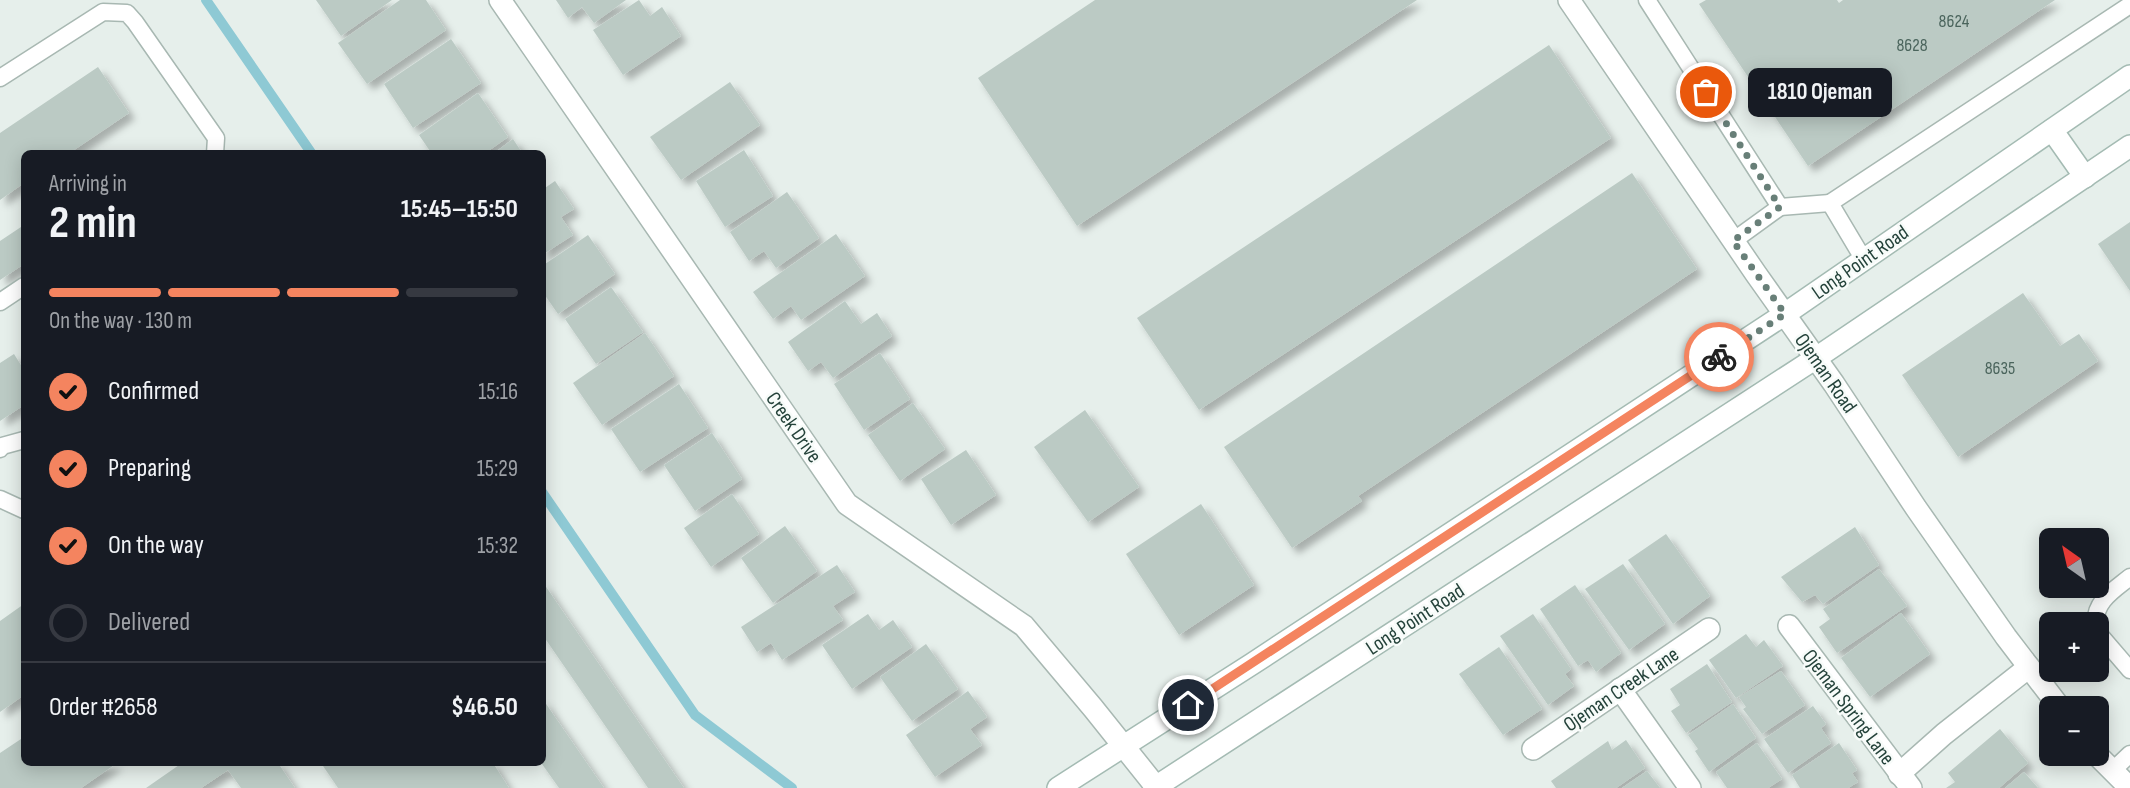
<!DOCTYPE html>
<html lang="en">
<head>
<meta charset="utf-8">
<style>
  :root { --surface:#171b24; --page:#242831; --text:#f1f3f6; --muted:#9ea1a6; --line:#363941; --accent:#f4845f }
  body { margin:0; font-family:"Sofia Sans Condensed",sans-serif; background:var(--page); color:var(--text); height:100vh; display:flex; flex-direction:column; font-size:26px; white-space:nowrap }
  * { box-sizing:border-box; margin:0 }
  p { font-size:23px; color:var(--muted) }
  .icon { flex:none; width:38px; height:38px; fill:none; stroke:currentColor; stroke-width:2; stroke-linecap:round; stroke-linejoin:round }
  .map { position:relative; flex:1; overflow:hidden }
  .panel { position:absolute; left:21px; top:150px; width:525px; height:616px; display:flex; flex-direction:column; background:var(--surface); border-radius:10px; box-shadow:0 4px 18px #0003 }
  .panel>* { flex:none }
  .needle { width:46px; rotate:326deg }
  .controls { position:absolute; left:2039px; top:528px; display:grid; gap:14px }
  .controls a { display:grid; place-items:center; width:70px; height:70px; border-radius:10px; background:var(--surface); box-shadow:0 4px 18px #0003; font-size:35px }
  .pin { position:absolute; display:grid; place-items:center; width:60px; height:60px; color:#fff; margin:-30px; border:4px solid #fff; border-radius:50%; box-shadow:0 2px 7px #0007 }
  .courier { position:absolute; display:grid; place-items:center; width:70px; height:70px; margin:-35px; border:5px solid #f4845f; border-radius:50%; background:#fff; color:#222; box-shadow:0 2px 9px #0007 }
  .bubble { position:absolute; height:49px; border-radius:10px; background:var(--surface); box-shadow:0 4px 18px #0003; font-size:23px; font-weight:700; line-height:49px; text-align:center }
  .overview em { font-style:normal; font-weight:700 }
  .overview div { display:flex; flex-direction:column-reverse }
  .overview { display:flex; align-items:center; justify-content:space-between; height:119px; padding:0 28px }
  h1 { font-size:46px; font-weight:700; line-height:52px }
  .bar { display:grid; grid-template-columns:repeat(4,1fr); gap:10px 7px; align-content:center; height:84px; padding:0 28px }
  .bar i { height:9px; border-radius:5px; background:var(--line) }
  .bar .selected { background:var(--accent) }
  .bar p { grid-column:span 4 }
  .line { display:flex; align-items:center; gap:18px; padding:0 28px; border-top:2px solid var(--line) }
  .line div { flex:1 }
  ol { padding:0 28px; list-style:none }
  li { display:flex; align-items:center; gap:21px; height:77px }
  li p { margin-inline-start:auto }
  li .icon { padding:7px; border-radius:50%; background:var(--accent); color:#111; stroke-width:4 }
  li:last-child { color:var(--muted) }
  li i { width:38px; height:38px; border:4px solid var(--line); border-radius:50% }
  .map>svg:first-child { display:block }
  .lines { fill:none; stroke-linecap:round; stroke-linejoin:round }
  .stream { stroke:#8ec9d4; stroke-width:10 }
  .building { fill:#bbcac4; filter:url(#shadow) }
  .lane-casing { stroke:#a8b8b2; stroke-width:19 }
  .street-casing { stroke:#a8b8b2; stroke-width:24 }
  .secondary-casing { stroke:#a4bbb3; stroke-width:24 }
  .lane { stroke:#fff; stroke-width:16 }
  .street { stroke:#fff; stroke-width:21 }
  .secondary { stroke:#fff; stroke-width:21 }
  .done { stroke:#687f78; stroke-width:7; stroke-dasharray:0 12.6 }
  .route { stroke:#f4845f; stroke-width:9 }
  .labels { text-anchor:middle; stroke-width:5; stroke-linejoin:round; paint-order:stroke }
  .number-label { font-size:18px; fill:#4a645c }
  .street-label { font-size:21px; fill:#24423a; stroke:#f7fbf9 }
</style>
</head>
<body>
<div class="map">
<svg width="2130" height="788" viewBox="0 0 2130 788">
  <defs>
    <filter id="shadow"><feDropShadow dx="6" dy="6" stdDeviation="3.5" flood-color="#0004"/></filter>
  </defs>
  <rect width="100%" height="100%" fill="#e6efeb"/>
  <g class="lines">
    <g class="stream">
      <polyline points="206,0 312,154"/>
      <polyline points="542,492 695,715 792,788"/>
    </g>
  </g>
  <g class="building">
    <polygon points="316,0 392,0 341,36"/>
    <polygon points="400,0 426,0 446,30 367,84 338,43"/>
    <polygon points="556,0 626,0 594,23 582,7 568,18"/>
    <polygon points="639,0 650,16 662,7 681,36 623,75 593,30"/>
    <polygon points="1095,0 1417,0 1077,226 978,78"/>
    <polygon points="1706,0 1837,0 1839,3 1843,0 2055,0 1808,166 1699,4"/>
    <polygon points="451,39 481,83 413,128 384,84"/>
    <polygon points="1549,45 1611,138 1199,410 1137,318"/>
    <polygon points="98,67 129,113 68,154 24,154 24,183 0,200 0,133"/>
    <polygon points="730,82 760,125 681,180 650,137"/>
    <polygon points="478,93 508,137 484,154 432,154 419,135"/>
    <polygon points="513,139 523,154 493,154"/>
    <polygon points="744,150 773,196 725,227 696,181"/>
    <polygon points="1632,173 1697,269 1358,496 1362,501 1292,548 1224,447"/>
    <polygon points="555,181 574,209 561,217 573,235 542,255 542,190"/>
    <polygon points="787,192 819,238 776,268 764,251 749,261 730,232"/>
    <polygon points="2130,222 2130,291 2098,244"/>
    <polygon points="24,225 24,264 0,280 0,241"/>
    <polygon points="836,234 865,276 801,320 791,306 773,319 753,292"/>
    <polygon points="588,235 615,274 558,314 542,291 542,266"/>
    <polygon points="611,287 643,332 596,364 565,319"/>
    <polygon points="2023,293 2060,346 2079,334 2098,361 1958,457 1902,375"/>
    <polygon points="845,301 861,324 877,313 892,336 833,378 821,362 808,371 788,342"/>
    <polygon points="645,333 674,376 602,425 573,383"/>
    <polygon points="880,353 910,399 864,430 834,384"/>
    <polygon points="14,354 24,370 24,405 0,421 0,363"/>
    <polygon points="679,384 708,428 640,472 611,429"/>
    <polygon points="913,403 945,449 900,481 868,435"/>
    <polygon points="1085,410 1139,487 1088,522 1034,447"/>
    <polygon points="712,433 742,479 695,511 664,465"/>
    <polygon points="966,450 996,495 951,525 921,479"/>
    <polygon points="732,494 759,534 711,567 684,528"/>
    <polygon points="1201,504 1254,585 1179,635 1126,554"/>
    <polygon points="785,526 817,571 773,603 741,558"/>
    <polygon points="1855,527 1879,565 1823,604 1815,595 1802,602 1781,577"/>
    <polygon points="1666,534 1710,596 1673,624 1628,560"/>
    <polygon points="1623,564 1665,624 1629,650 1585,589"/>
    <polygon points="837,565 855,592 833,606 843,620 782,660 771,643 757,652 741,627"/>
    <polygon points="1879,569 1907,606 1837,653 1819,627 1830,619 1823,609"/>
    <polygon points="542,581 684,788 648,788 542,634"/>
    <polygon points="1575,585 1621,653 1596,672 1588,660 1578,666 1540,609"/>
    <polygon points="24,604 24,695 0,712 0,621"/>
    <polygon points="1901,613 1930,654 1870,697 1841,658"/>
    <polygon points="868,614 879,630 893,620 912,647 852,689 822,645"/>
    <polygon points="1533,614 1571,669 1565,674 1574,686 1548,705 1500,636"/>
    <polygon points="1746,634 1756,647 1764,640 1783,666 1736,698 1709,660"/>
    <polygon points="926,644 958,689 912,721 880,677"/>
    <polygon points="1499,647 1542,709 1503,735 1459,674"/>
    <polygon points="1707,664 1732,702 1686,733 1671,711 1680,705 1670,689"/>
    <polygon points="1781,671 1805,705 1762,734 1743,709 1746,707 1739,697"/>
    <polygon points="968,691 987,717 970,729 982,745 935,777 906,735"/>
    <polygon points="542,698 604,788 559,788 542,764"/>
    <polygon points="1733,704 1756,738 1709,772 1695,751 1698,749 1688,735"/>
    <polygon points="1813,706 1826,724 1821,728 1831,743 1788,773 1764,739"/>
    <polygon points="2000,729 2028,763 1999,788 1946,788 1955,782 1948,773"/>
    <polygon points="24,737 24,763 117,763 81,788 0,788 0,753"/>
    <polygon points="1626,740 1645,768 1616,788 1556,788 1551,781 1608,741 1612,750"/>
    <polygon points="1757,743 1782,779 1768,788 1727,788 1716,772"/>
    <polygon points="1839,743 1857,770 1852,773 1858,782 1848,788 1800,788 1792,775"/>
    <polygon points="182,763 278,763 295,788 241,788 228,770 201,788 146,788"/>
    <polygon points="321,763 493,763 509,788 338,788"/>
    <polygon points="1647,771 1660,788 1622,788"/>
    <polygon points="2024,772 2038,788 2005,788"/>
  </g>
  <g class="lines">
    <defs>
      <g id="lane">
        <polyline points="1647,0 1780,207 1733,241"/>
        <polyline points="0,78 103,12 127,13 135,22 216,138 215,154"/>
        <polyline points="1780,207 1830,203"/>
        <polyline points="1864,260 1830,203 2130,5"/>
        <polyline points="0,302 24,286"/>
        <polyline points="0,449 2,446 24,440"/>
        <polyline points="0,499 24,510"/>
        <path d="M2096,625C2093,602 2114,590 2130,577"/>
        <polyline points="2096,627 2099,634 2130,670"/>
        <polyline points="2112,771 2130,754"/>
      </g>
      <g id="street">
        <polyline points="500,0 847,504 1024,626 1093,708 1157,788"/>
        <polyline points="1569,0 1756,274 1834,384 1916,508 2006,637 2061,709"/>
        <polyline points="1789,626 1911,788"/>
        <polyline points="1620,689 1690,788"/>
        <polyline points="1533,749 1709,629"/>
        <polyline points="2096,754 2130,788"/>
        <polyline points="1899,774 1944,734 2029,667"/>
      </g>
      <g id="secondary">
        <polyline points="2052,130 2085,177"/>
        <polyline points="1058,788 1252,664 1785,314 2130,76"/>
        <polyline points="1154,788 1816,358 2130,146"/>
      </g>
    </defs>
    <use href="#lane" class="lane-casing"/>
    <use href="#street" class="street-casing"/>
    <use href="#secondary" class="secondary-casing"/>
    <use href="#lane" class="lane"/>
    <use href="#street" class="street"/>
    <use href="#secondary" class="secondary"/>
  </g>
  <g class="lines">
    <polyline class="done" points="1706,92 1780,207 1733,241 1785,314 1719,357"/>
    <polyline class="route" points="1188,705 1719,357"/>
  </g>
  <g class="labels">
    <g class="number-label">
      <text x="1954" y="27">8624</text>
      <text x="1912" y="51">8628</text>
      <text x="2000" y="374">8635</text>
    </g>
    <g class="street-label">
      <text transform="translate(1860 262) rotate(-35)" y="7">Long Point Road</text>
      <text transform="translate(1826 373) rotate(55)" y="7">Ojeman Road</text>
      <text transform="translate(794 427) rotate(55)" y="7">Creek Drive</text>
      <text transform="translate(1415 619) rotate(-33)" y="7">Long Point Road</text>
      <text transform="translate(1621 689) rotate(-34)" y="7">Ojeman Creek Lane</text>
      <text transform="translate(1849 707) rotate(53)" y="7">Ojeman Spring Lane</text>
    </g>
  </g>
</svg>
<div class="controls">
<a><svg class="needle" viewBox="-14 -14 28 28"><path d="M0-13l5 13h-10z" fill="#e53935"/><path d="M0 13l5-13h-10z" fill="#9ea1a6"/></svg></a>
<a>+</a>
<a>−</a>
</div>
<div class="pin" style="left:1706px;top:92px;background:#ea580c"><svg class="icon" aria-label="bag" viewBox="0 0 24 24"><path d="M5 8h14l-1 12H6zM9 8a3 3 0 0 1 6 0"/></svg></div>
<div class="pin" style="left:1188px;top:705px;background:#1f2937"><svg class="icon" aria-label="home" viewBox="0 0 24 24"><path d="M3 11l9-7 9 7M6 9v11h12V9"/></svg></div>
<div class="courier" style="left:1719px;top:357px"><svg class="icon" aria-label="bike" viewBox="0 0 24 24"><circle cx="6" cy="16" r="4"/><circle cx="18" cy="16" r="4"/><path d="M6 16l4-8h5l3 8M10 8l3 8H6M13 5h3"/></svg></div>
<div class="bubble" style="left:1748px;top:68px;width:144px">1810 Ojeman</div>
<section class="panel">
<div class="overview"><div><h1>2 min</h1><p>Arriving in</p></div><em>15:45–15:50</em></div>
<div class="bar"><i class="selected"></i><i class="selected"></i><i class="selected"></i><i></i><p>On the way · 130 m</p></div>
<ol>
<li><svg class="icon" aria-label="check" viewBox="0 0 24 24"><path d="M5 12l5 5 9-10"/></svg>Confirmed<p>15:16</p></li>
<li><svg class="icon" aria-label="check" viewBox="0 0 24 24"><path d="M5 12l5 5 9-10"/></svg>Preparing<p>15:29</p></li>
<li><svg class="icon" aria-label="check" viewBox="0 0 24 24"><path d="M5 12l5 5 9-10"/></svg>On the way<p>15:32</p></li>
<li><i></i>Delivered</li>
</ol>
<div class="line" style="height:91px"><div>Order #2658</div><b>$46.50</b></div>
</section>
</div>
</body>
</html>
